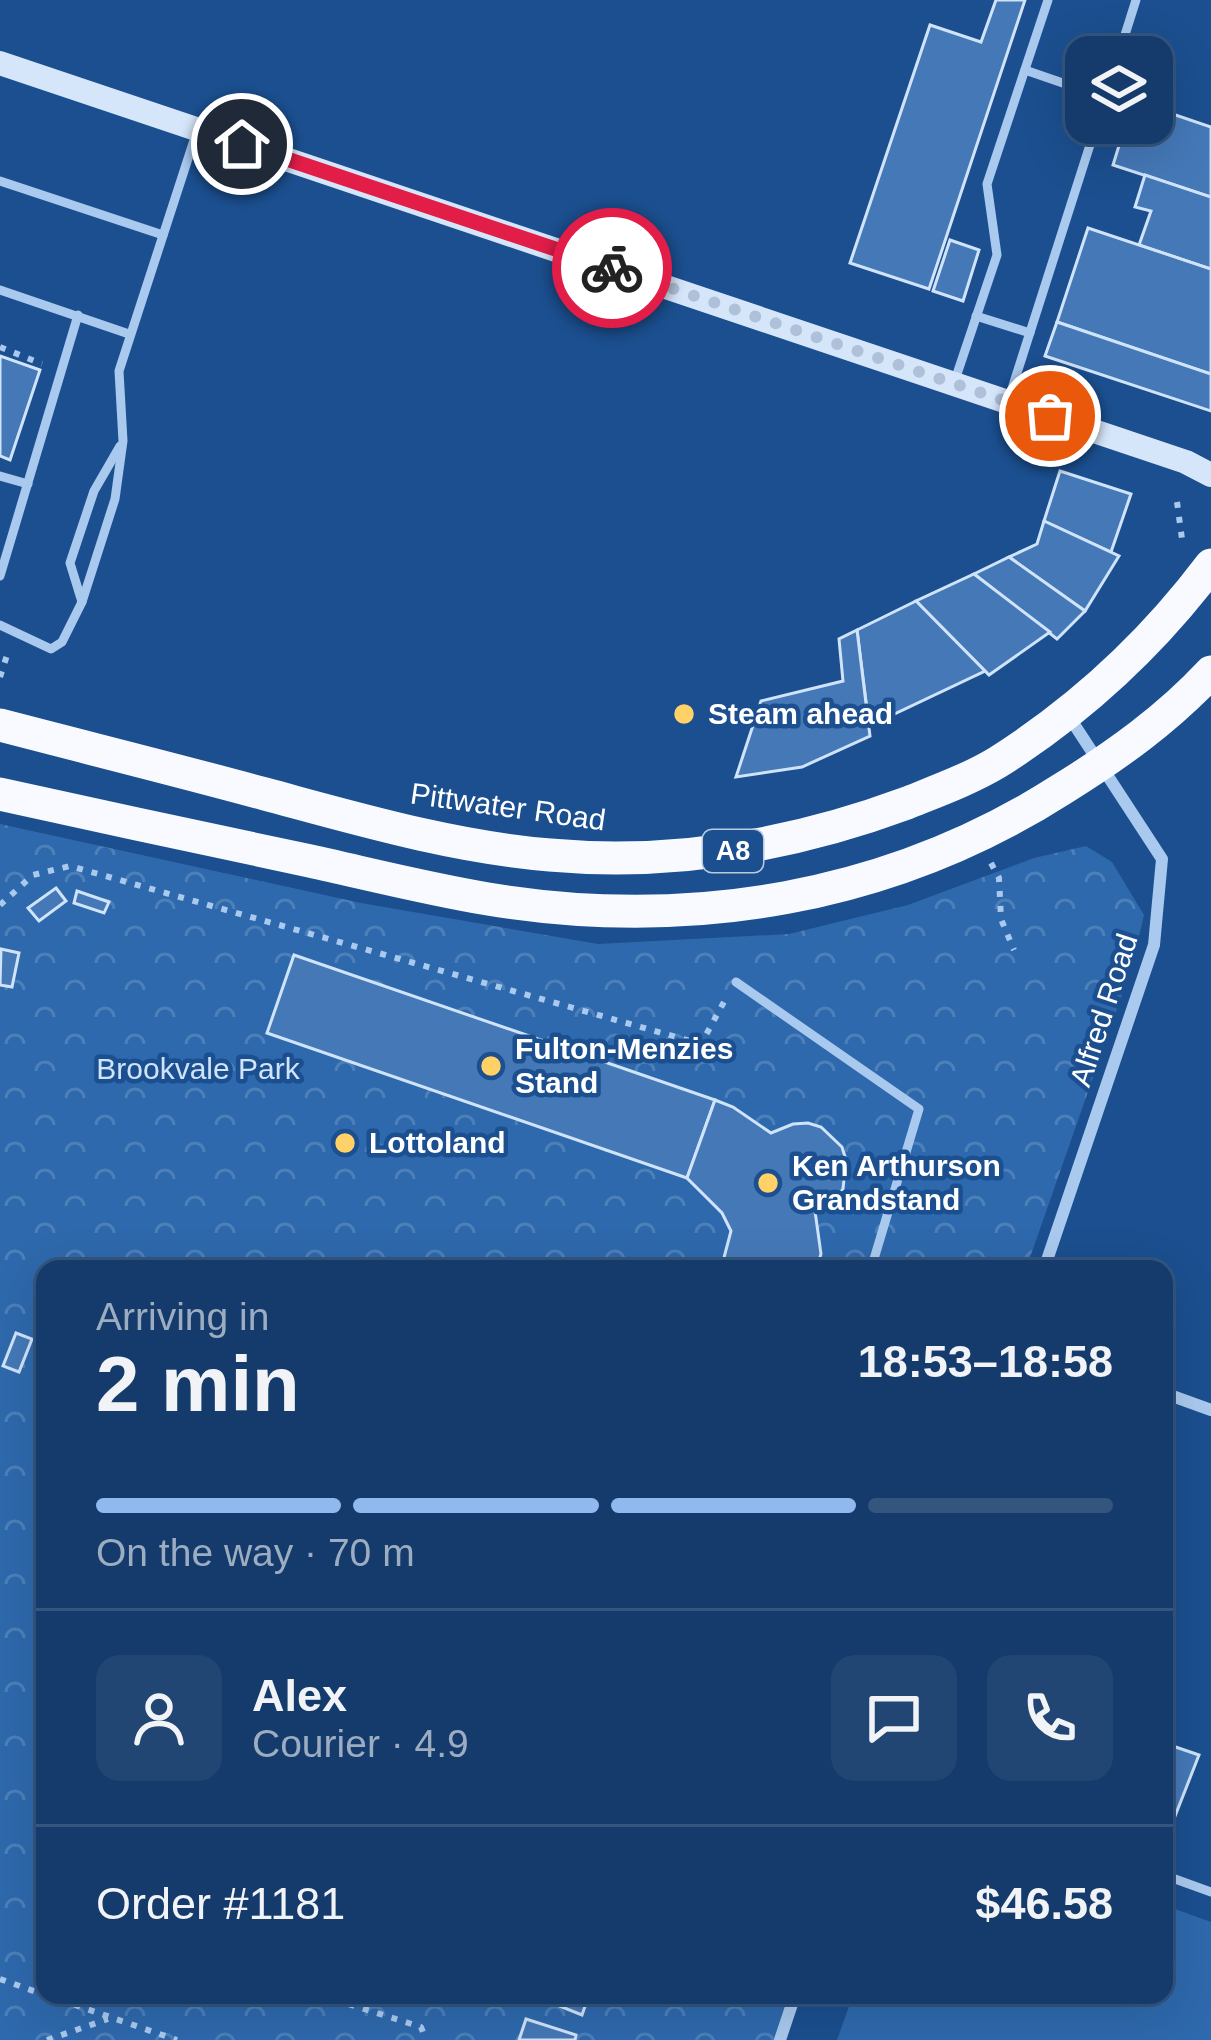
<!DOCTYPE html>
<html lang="en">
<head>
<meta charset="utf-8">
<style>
  :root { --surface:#143b6b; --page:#214673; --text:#f1f3f6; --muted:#9dadc1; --line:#33557e; --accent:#90b9f0 }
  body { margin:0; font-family:Arial,sans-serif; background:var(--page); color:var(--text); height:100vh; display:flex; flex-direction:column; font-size:45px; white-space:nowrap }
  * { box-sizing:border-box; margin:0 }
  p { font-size:39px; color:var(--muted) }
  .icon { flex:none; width:66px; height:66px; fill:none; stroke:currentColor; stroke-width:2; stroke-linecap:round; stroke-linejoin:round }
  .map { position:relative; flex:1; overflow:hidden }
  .panel { position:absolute; left:36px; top:1260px; width:1137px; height:744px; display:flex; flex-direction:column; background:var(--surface); border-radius:24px; box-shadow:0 12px 48px #0002,0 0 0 3px var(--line) }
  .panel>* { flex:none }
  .controls { position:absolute; left:1065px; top:36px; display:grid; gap:24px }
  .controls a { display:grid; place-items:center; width:108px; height:108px; border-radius:24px; background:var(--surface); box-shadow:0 12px 48px #0002,0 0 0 3px var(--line); font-size:60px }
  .pin { position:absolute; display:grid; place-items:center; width:102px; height:102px; color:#fff; margin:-51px; border:6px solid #fff; border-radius:50%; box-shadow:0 3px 12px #0007 }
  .courier { position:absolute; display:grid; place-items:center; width:120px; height:120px; margin:-60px; border:9px solid #e11d48; border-radius:50%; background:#fff; color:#222; box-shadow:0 3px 15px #0007 }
  .summary em { font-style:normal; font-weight:700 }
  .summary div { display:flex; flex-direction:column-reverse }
  .summary { display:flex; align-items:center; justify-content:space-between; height:204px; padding:0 60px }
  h1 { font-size:78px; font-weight:700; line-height:90px }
  .bar { display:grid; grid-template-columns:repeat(4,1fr); gap:18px 12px; align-content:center; height:144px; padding:0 60px }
  .bar i { height:15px; border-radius:9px; background:var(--line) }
  .bar .current { background:var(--accent) }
  .bar p { grid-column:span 4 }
  .line { display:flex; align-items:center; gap:30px; padding:0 60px; border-top:3px solid var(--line) }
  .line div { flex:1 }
  .round { display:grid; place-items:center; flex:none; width:126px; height:126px; border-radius:24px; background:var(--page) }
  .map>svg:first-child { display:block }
  .green { fill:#2e69ad }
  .park { fill:url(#park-crowns) }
  .building { fill:#4478b7; stroke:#cfe3fa; stroke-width:3 }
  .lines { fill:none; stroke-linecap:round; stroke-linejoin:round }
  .path { stroke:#a9c9ee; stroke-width:6; stroke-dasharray:6 9; stroke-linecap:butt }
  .service { stroke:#a9c9ee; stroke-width:9 }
  .minor { stroke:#a9c9ee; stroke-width:12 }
  .secondary { stroke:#d6e6fa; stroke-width:24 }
  .trunk { stroke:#f8faff; stroke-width:33 }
  .done { stroke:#afc1d8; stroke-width:12; stroke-dasharray:0 21.6 }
  .route { stroke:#e11d48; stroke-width:15 }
  .poi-dot { fill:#ffd166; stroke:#1b4f8f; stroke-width:4.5 }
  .labels { text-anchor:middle; stroke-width:9; stroke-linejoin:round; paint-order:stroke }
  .shield { fill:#1b4f8f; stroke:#bbcadd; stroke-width:3 }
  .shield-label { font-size:27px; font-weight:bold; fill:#fff }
  .poi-label { font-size:30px; font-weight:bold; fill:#fff; stroke:#1b4f8f; text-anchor:start }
  .street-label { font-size:30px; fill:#fff; stroke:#1b4f8f }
  .park-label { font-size:30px; fill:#cfe3fa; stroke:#1b4f8f }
</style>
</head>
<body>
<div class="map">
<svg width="1211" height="2040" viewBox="0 0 1211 2040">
  <defs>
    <pattern id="park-crowns" width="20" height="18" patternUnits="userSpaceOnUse" patternTransform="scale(3)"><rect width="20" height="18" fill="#2e69ad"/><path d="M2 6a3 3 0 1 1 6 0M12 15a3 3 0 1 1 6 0" fill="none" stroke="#4d80b9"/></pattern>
  </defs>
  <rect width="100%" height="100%" fill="#1b4f8f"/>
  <polygon class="green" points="1164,1905 1211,1922 1211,2040 837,2040 853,1995 1164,1995"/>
  <polygon class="park" points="0,824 361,903 598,944 789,934 908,905 1034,858 1086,846 1112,862 1144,915 1132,966 1026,1269 45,1269 45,1995 795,1995 780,2040 0,2040"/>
  <g class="building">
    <polygon points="996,0 1025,0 929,289 850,263 930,25 981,42"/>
    <polygon points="1152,107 1211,127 1211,197 1113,165 1126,123 1152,123"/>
    <polygon points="1145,175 1211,197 1211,269 1139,245 1151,211 1135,207"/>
    <polygon points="1088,228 1211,269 1211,374 1057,322"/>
    <polygon points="950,240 979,250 963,301 933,291"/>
    <polygon points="1057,322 1211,374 1211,411 1045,356"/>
    <polygon points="0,356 40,370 10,460 0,456"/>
    <polygon points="1060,471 1131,494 1111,552 1044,521"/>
    <polygon points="1044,521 1119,556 1085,611 1009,557 1037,544"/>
    <polygon points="1009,557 1085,611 1057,639 974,574"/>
    <polygon points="974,574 1050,632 989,675 916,601"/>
    <polygon points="916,601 985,671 869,726 857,630"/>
    <polygon points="857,630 870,736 802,767 736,777 761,701 843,681 839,639"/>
    <polygon points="56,888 66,901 39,921 28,908"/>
    <polygon points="77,891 109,902 104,913 74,903"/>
    <polygon points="1,949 19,953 12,987 0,985"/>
    <polygon points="294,955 715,1100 687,1178 267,1033"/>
    <polygon points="715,1100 733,1107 771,1133 793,1124 808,1123 821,1127 842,1147 846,1160 843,1189 835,1200 815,1211 821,1254 816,1269 721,1269 731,1231 722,1213 687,1178"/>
    <polygon points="16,1333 32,1339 19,1372 3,1366"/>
    <polygon points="1164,1743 1199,1755 1170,1829 1164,1827"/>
    <polygon points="532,1995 589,1995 582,2015"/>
    <polygon points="526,2019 576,2035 575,2040 519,2040"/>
  </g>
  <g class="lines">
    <g class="path">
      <polyline points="0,347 42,364"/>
      <polyline points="1177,502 1182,539"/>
      <polyline points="0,677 8,652"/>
      <polyline points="991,863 999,878 1001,919 1014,950"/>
      <polyline points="0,905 33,875 70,866 701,1044 725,1000"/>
      <polyline points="0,1979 45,1995"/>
      <polyline points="46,1995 177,2040"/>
      <polyline points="320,1995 421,2027 426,2040"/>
      <polyline points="47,2040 108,2019"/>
    </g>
    <g class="service">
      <polyline points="1118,57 1136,0"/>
      <polyline points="1025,70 1086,91"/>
      <polyline points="0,181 163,235"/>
      <polyline points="0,290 129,334"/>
      <polyline points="976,316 1030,333"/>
      <polyline points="954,383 997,255 987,184 1048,0"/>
      <polyline points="1009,398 1097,123"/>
      <polyline points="0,476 28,484"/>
      <polyline points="0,576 78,315"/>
      <polyline points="82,602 70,563 94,491 120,446"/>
      <polyline points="0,625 51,649 62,642 82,602 115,499 123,441 119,371 196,134"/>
      <polyline points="736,982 919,1109 871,1269"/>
      <polyline points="1164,1875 1211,1892"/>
    </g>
    <g class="minor">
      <polyline points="1044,1269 1154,945 1162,859 1068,715"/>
      <polyline points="1164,1393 1211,1410"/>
      <polyline points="780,2040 795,1995"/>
    </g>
    <polyline class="secondary" points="0,63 1186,462 1211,475"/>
    <g class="trunk">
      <path d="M0,725C88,748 177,770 265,794C358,819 453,847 550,855C673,866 791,846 907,803C937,791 970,779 998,762C1080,710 1153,642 1211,565"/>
      <path d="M0,794C103,817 207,839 310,861C369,874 428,889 488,899C689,932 890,899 1062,789C1117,755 1167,719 1211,672"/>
    </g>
  </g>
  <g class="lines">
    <polyline class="done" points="612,268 1050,416"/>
    <polyline class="route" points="242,144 612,268"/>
  </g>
  <g class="poi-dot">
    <circle cx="684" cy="714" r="12"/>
    <circle cx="491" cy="1066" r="12"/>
    <circle cx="345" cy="1143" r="12"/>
    <circle cx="768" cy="1183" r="12"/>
  </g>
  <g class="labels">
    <rect class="shield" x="703" y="830" width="60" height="42" rx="9"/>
    <g class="shield-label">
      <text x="733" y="860">A8</text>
    </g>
    <g class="poi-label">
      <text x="708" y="724">Steam ahead</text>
      <text x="515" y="1059">Fulton-Menzies<tspan x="515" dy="34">Stand</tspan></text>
      <text x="369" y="1153">Lottoland</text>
      <text x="792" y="1176">Ken Arthurson<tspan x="792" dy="34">Grandstand</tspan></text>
    </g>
    <g class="street-label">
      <text transform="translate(508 807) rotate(8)" y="10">Pittwater Road</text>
      <text transform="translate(1104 1010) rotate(-72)" y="10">Alfred Road</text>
    </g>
    <g class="park-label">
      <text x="198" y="1079">Brookvale Park</text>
    </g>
  </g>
</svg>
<div class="controls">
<a><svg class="icon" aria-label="layers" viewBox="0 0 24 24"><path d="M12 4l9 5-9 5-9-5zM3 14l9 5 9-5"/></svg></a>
</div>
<div class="pin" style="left:1050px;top:416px;background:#ea580c"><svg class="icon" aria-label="bag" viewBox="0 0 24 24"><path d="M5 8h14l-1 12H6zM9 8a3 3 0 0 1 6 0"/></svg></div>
<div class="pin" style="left:242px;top:144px;background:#1f2937"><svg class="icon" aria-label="home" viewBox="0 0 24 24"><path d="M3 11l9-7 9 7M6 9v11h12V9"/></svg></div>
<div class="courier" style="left:612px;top:268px"><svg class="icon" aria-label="bike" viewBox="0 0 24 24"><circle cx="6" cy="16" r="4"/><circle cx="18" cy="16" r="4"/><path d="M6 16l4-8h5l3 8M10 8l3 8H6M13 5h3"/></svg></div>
<section class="panel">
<div class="summary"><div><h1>2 min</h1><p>Arriving in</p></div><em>18:53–18:58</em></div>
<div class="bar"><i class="current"></i><i class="current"></i><i class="current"></i><i></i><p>On the way · 70 m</p></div>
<div class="line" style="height:216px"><a class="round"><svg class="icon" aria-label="person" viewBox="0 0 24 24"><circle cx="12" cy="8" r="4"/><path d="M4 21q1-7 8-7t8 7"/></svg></a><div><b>Alex</b><p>Courier · 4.9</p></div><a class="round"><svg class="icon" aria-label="chat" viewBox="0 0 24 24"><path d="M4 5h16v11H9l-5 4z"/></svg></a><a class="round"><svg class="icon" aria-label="phone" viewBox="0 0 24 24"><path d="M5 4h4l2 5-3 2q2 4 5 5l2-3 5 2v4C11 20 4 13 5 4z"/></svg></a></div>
<div class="line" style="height:156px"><div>Order #1181</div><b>$46.58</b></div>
</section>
</div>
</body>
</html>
